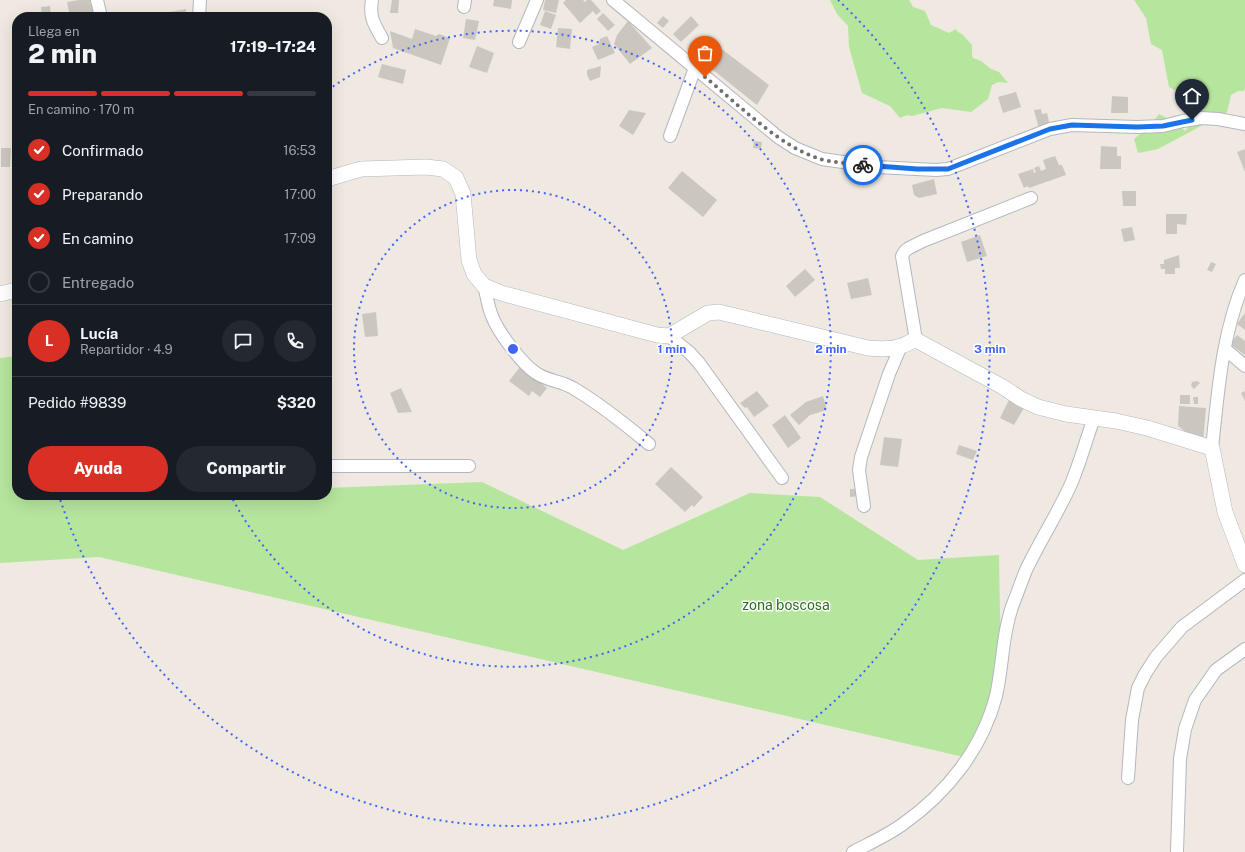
<!DOCTYPE html>
<html lang="es">
<head>
<meta charset="utf-8">
<style>
  :root { --surface:#171b24; --page:#242831; --text:#f1f3f6; --muted:#9ea1a6; --line:#363941; --accent:#d93025 }
  body { margin:0; font-family:"Public Sans",sans-serif; background:var(--page); color:var(--text); height:100vh; display:flex; flex-direction:column; font-size:15px; white-space:nowrap }
  * { box-sizing:border-box; margin:0 }
  p { font-size:13px; color:var(--muted) }
  .icon { flex:none; width:22px; height:22px; fill:none; stroke:currentColor; stroke-width:2; stroke-linecap:round; stroke-linejoin:round }
  .map { position:relative; flex:1; overflow:hidden }
  .side { position:absolute; left:12px; top:12px; width:320px; height:488px; display:flex; flex-direction:column; background:var(--surface); border-radius:16px; box-shadow:0 4px 16px #0002 }
  .side>* { flex:none }
  .pin { position:absolute; display:grid; place-items:center; width:34px; height:34px; color:#fff; margin:-41px -17px; border-radius:50% 50% 50% 0; rotate:-45deg; box-shadow:0 0 4px #0007 }
  .pin .icon { rotate:45deg }
  .courier { position:absolute; display:grid; place-items:center; width:40px; height:40px; margin:-20px; border:3px solid #1a73e8; border-radius:50%; background:#fff; color:#222; box-shadow:0 1px 5px #0007 }
  .overview em { font-style:normal; font-weight:800 }
  .overview div { display:flex; flex-direction:column-reverse }
  .overview { display:flex; align-items:center; justify-content:space-between; height:68px; padding:0 16px }
  h1 { font-size:26px; font-weight:800; line-height:30px }
  .bar { display:grid; grid-template-columns:repeat(4,1fr); gap:6px 4px; align-content:center; height:48px; padding:0 16px }
  .bar i { height:5px; border-radius:3px; background:var(--line) }
  .bar .on { background:var(--accent) }
  .bar p { grid-column:span 4 }
  .line { display:flex; align-items:center; gap:10px; padding:0 16px; border-top:1px solid var(--line) }
  .line div { flex:1 }
  .round { display:grid; place-items:center; flex:none; width:42px; height:42px; border-radius:21px; background:var(--page) }
  ol { padding:0 16px; list-style:none }
  li { display:flex; align-items:center; gap:12px; height:44px }
  li p { margin-inline-start:auto }
  li .icon { padding:4px; border-radius:50%; background:var(--accent); color:#fff; stroke-width:4 }
  li:last-child { color:var(--muted) }
  li i { width:22px; height:22px; border:2px solid var(--line); border-radius:50% }
  .action { display:flex; gap:8px; margin-top:auto; padding:8px 16px }
  .action a { flex:1; height:46px; border-radius:24px; background:var(--accent); color:#fff; font-size:16px; font-weight:800; line-height:46px; text-align:center }
  .action a+a { background:var(--page); color:var(--text) }
  .map>svg:first-child { display:block }
  .green { fill:#b6e59e }
  .building { fill:#cbc7bf }
  .lines { fill:none; stroke-linecap:round; stroke-linejoin:round }
  .minor-casing { stroke:#b4b7c1; stroke-width:14 }
  .tertiary-casing { stroke:#b4b7c1; stroke-width:16 }
  .minor { stroke:#fff; stroke-width:12 }
  .tertiary { stroke:#fff; stroke-width:15 }
  .done { stroke:#726f6d; stroke-width:4; stroke-dasharray:0 7.2 }
  .route { stroke:#1a73e8; stroke-width:5 }
  .ring { fill:none; stroke:#4264fb; stroke-width:2; stroke-dasharray:2 4 }
  .labels { text-anchor:middle; stroke-width:3; stroke-linejoin:round; paint-order:stroke }
  .park-label { font-size:14px; fill:#2c6e1b; stroke:#fff }
  .centre { fill:#4264fb; stroke:#fff; stroke-width:2 }
  .ring-label { font-size:12px; text-anchor:middle; font-weight:bold; fill:#4264fb; stroke:#fff; stroke-width:3; stroke-linejoin:round; paint-order:stroke }
</style>
</head>
<body>
<div class="map">
<svg width="1245" height="852" viewBox="0 0 1245 852">
  <rect width="100%" height="100%" fill="#efe9e1"/>
  <g class="green">
    <polygon points="830,0 909,0 913,7 925,11 931,25 949,33 956,29 958,32 962,34 972,45 972,55 973,58 981,61 991,69 999,72 1008,83 998,82 992,85 988,99 971,112 942,108 912,116 907,115 900,118 890,106 862,93 849,47 848,26 837,14"/>
    <polygon points="1134,0 1245,0 1245,88 1244,91 1238,91 1231,95 1227,112 1158,149 1138,153 1134,139 1150,126 1159,114 1175,122 1185,131 1194,121 1190,114 1191,99 1169,87 1162,50 1151,44 1146,18"/>
    <polygon points="17,356 17,495 218,495 229,499 258,495 327,495 327,488 482,482 623,550 750,493 820,497 918,560 999,555 1001,672 968,758 99,557 0,563 0,358"/>
  </g>
  <g class="building">
    <polygon points="79,0 90,0 90,4 97,3 100,17 53,17 53,14 69,12 67,2"/>
    <polygon points="392,0 399,0 398,13 390,13"/>
    <polygon points="494,0 512,0 511,9 493,6"/>
    <polygon points="545,0 559,0 556,13 543,10"/>
    <polygon points="566,0 583,0 585,2 587,0 591,0 601,11 596,15 593,11 580,23 563,3"/>
    <polygon points="50,6 51,17 42,17 41,7"/>
    <polygon points="186,9 186,17 171,17 170,12"/>
    <polygon points="545,11 556,15 551,29 540,25"/>
    <polygon points="603,13 615,25 608,31 597,19"/>
    <polygon points="663,16 669,21 663,28 657,23"/>
    <polygon points="691,16 699,25 681,42 673,34"/>
    <polygon points="466,19 479,21 475,40 463,38"/>
    <polygon points="628,21 652,48 630,64 614,44 617,35"/>
    <polygon points="558,28 572,29 570,49 556,47"/>
    <polygon points="415,29 436,36 439,34 450,38 441,65 393,48 390,31 412,39"/>
    <polygon points="607,36 615,53 598,60 592,47 599,44 600,39"/>
    <polygon points="477,46 494,53 487,73 469,67"/>
    <polygon points="719,47 769,85 757,105 708,66"/>
    <polygon points="382,64 406,70 403,84 378,77"/>
    <polygon points="601,66 600,77 590,81 587,75 587,70"/>
    <polygon points="1016,92 1021,107 1003,113 998,97"/>
    <polygon points="1112,96 1128,97 1128,113 1111,113"/>
    <polygon points="1041,109 1042,114 1047,113 1050,126 1039,129 1034,110"/>
    <polygon points="629,110 646,113 633,135 619,126"/>
    <polygon points="754,141 762,142 761,149 753,148"/>
    <polygon points="17,146 17,160 14,161 12,147"/>
    <polygon points="1101,146 1117,147 1117,156 1121,156 1121,169 1100,169"/>
    <polygon points="1,148 11,148 10,167 1,167"/>
    <polygon points="1245,149 1245,172 1237,152"/>
    <polygon points="1055,156 1059,165 1062,165 1066,175 1029,188 1028,186 1024,188 1018,174 1033,169 1034,173 1036,172 1034,168 1039,166 1041,171 1046,169 1043,160"/>
    <polygon points="682,171 717,200 703,217 668,188"/>
    <polygon points="934,179 937,194 919,198 914,195 912,185"/>
    <polygon points="1122,191 1136,191 1136,206 1123,206"/>
    <polygon points="1166,214 1187,214 1186,225 1177,224 1177,234 1166,234"/>
    <polygon points="1132,227 1135,240 1124,242 1121,229"/>
    <polygon points="980,235 987,256 967,262 961,242"/>
    <polygon points="1179,255 1180,268 1175,268 1175,274 1165,274 1165,269 1161,269 1160,264 1164,264 1164,260"/>
    <polygon points="1211,262 1216,264 1212,272 1207,270"/>
    <polygon points="805,269 815,280 795,297 786,286"/>
    <polygon points="868,278 872,295 851,299 847,283"/>
    <polygon points="376,312 378,336 365,337 362,314"/>
    <polygon points="1245,313 1245,330 1237,324"/>
    <polygon points="1237,335 1245,341 1245,355 1230,344"/>
    <polygon points="520,367 547,388 540,397 532,391 529,396 509,381"/>
    <polygon points="1197,381 1200,383 1194,389 1191,386 1192,382"/>
    <polygon points="401,388 412,412 398,413 390,393"/>
    <polygon points="757,391 769,406 754,417 747,407 745,408 740,403"/>
    <polygon points="1245,391 1245,401 1241,393"/>
    <rect x="1180" y="395" width="10" height="9"/>
    <polygon points="823,396 827,410 810,415 799,425 790,415 806,402"/>
    <polygon points="1193,397 1198,397 1198,404 1194,404"/>
    <polygon points="1009,400 1024,408 1014,425 1000,418"/>
    <polygon points="1179,406 1206,408 1203,442 1192,437 1178,426"/>
    <polygon points="785,415 801,438 788,448 772,425"/>
    <polygon points="884,437 902,439 898,467 880,465"/>
    <polygon points="959,445 977,451 973,460 956,454"/>
    <polygon points="671,467 703,497 694,507 692,505 685,512 655,484"/>
    <polygon points="850,489 858,489 859,496 850,497"/>
  </g>
  <g class="lines">
    <defs>
      <g id="minor">
        <polyline points="97,0 101,17"/>
        <path d="M372,0C369,17 374,24 382,38"/>
        <polyline points="613,0 778,137 795,148 822,159 877,167 936,170 948,169 1050,129 1072,125 1137,127 1163,126 1183,121 1201,118 1218,119 1245,124"/>
        <polyline points="464,7 465,0"/>
        <polyline points="199,17 200,0"/>
        <polyline points="519,42 537,0"/>
        <polyline points="670,136 695,68"/>
        <path d="M484,286C487,296 488,307 492,316C498,332 522,364 536,373C547,381 562,381 573,388C600,404 625,424 649,444"/>
        <polyline points="669,336 690,353 699,363 782,478"/>
        <polyline points="916,340 902,256 905,251 909,248 923,241 1031,198"/>
        <polyline points="1225,349 1245,366"/>
        <path d="M1212,448C1218,392 1222,332 1245,280"/>
        <polyline points="327,466 469,466"/>
        <polyline points="864,506 859,470 861,457 889,374 901,346"/>
        <polyline points="1128,778 1132,720 1138,688 1145,674 1156,657 1182,627 1245,580"/>
        <path d="M853,852C870,843 888,835 903,824C947,793 982,749 996,696C1003,666 1002,634 1013,604C1018,592 1022,579 1027,568C1041,539 1058,513 1071,484C1080,463 1086,440 1094,418"/>
        <polyline points="1177,852 1180,759 1185,729 1195,700 1216,670 1245,649"/>
      </g>
      <g id="tertiary">
        <path d="M327,179L361,169L426,167L443,169L456,178L463,194L469,260L474,274L484,286L501,293L657,335L669,336L708,313L719,312L868,348C879,349 891,350 901,346C906,345 910,341 916,340L1003,387L1021,399L1038,407L1066,414L1116,421L1147,428L1212,448L1225,512L1245,565"/>
        <polyline points="0,294 17,290"/>
      </g>
    </defs>
    <use href="#minor" class="minor-casing"/>
    <use href="#tertiary" class="tertiary-casing"/>
    <use href="#minor" class="minor"/>
    <use href="#tertiary" class="tertiary"/>
  </g>
  <g class="lines">
    <path class="done" d="M705,77C739,105 779,146 820,159C834,163 849,163 863,165"/>
    <polyline class="route" points="863,165 917,169 948,169 1050,129 1072,125 1137,127 1163,126 1192,120"/>
  </g>
  <g class="ring">
    <circle cx="513" cy="349" r="159"/>
    <path d="M328 90A318 318 0 1 1 231 496"/>
    <path d="M838 0A477 477 0 1 1 59 496"/>
  </g>
  <g class="labels">
    <g class="park-label">
      <text x="786" y="610">zona boscosa</text>
    </g>
  </g>
  <circle cx="513" cy="349" r="6" class="centre"/>
  <g class="ring-label">
    <text x="672" y="353">1 min</text>
    <text x="831" y="353">2 min</text>
    <text x="990" y="353">3 min</text>
  </g>
</svg>
<div class="pin" style="left:705px;top:77px;background:#ea580c"><svg class="icon" aria-label="bag" viewBox="0 0 24 24"><path d="M5 8h14l-1 12H6zM9 8a3 3 0 0 1 6 0"/></svg></div>
<div class="pin" style="left:1192px;top:120px;background:#1f2937"><svg class="icon" aria-label="home" viewBox="0 0 24 24"><path d="M3 11l9-7 9 7M6 9v11h12V9"/></svg></div>
<div class="courier" style="left:863px;top:165px"><svg class="icon" aria-label="bike" viewBox="0 0 24 24"><circle cx="6" cy="16" r="4"/><circle cx="18" cy="16" r="4"/><path d="M6 16l4-8h5l3 8M10 8l3 8H6M13 5h3"/></svg></div>
<section class="side">
<div class="overview"><div><h1>2 min</h1><p>Llega en</p></div><em>17:19–17:24</em></div>
<div class="bar"><i class="on"></i><i class="on"></i><i class="on"></i><i></i><p>En camino · 170 m</p></div>
<ol>
<li><svg class="icon" aria-label="check" viewBox="0 0 24 24"><path d="M5 12l5 5 9-10"/></svg>Confirmado<p>16:53</p></li>
<li><svg class="icon" aria-label="check" viewBox="0 0 24 24"><path d="M5 12l5 5 9-10"/></svg>Preparando<p>17:00</p></li>
<li><svg class="icon" aria-label="check" viewBox="0 0 24 24"><path d="M5 12l5 5 9-10"/></svg>En camino<p>17:09</p></li>
<li><i></i>Entregado</li>
</ol>
<div class="line" style="height:72px"><b class="round" style="background:var(--accent);color:#fff">L</b><div><b>Lucía</b><p>Repartidor · 4.9</p></div><a class="round"><svg class="icon" aria-label="chat" viewBox="0 0 24 24"><path d="M4 5h16v11H9l-5 4z"/></svg></a><a class="round"><svg class="icon" aria-label="phone" viewBox="0 0 24 24"><path d="M5 4h4l2 5-3 2q2 4 5 5l2-3 5 2v4C11 20 4 13 5 4z"/></svg></a></div>
<div class="line" style="height:52px"><div>Pedido #9839</div><b>$320</b></div>
<div class="action"><a>Ayuda</a><a>Compartir</a></div>
</section>
</div>
</body>
</html>
